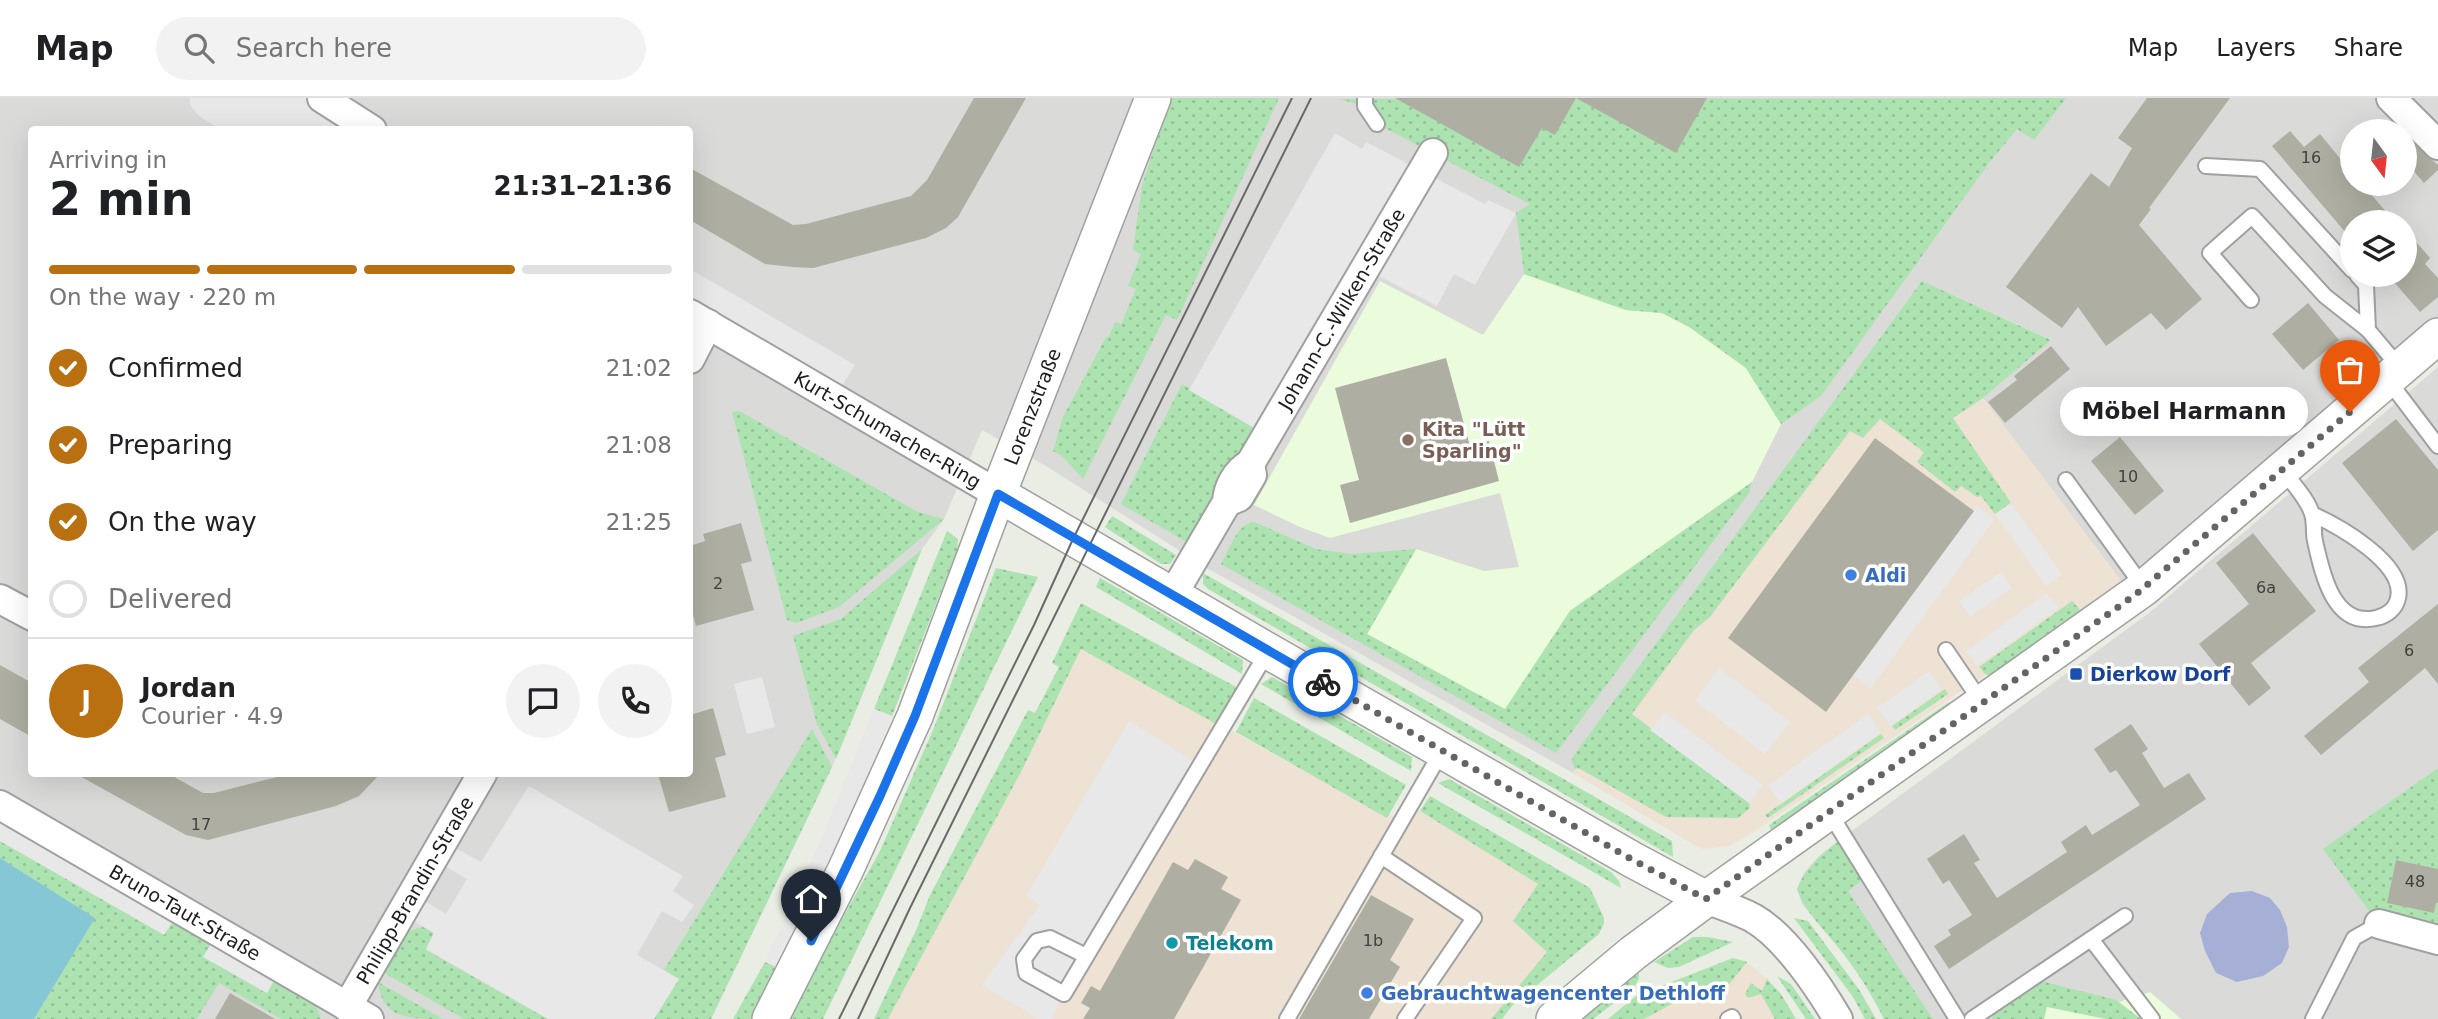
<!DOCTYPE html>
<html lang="en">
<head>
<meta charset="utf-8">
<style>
  :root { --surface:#fff; --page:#f2f2f2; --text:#202124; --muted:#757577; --line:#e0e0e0; --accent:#b87010 }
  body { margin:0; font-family:"DejaVu Sans",sans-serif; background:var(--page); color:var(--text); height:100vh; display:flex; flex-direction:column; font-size:26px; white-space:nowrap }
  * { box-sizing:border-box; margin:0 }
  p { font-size:23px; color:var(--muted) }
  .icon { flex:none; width:38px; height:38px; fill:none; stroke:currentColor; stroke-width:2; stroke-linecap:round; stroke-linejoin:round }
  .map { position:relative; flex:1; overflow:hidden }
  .side { position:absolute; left:28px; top:28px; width:665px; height:651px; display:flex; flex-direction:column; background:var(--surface); border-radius:7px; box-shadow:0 7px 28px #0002 }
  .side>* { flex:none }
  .needle { width:46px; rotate:165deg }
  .controls { position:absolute; left:2340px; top:21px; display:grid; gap:14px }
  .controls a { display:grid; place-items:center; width:77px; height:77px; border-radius:50%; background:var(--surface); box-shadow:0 7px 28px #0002; font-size:35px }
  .pin { position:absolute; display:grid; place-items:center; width:60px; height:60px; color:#fff; margin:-72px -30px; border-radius:50% 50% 50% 0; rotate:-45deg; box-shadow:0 0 7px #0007 }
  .pin .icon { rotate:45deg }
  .courier { position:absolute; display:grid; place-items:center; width:70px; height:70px; margin:-35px; border:5px solid #1a73e8; border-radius:50%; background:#fff; color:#222; box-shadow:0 2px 9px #0007 }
  .bubble { position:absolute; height:49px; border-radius:24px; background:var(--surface); box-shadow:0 7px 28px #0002; font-size:23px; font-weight:700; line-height:49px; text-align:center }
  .summary em { font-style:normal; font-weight:700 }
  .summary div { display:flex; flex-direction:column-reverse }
  .summary { display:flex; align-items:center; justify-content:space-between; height:119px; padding:0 21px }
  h1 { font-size:46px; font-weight:700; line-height:52px }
  .bar { display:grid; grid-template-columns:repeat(4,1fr); gap:10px 7px; align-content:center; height:84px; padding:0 21px }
  .bar i { height:9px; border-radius:5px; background:var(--line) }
  .bar .current { background:var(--accent) }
  .bar p { grid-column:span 4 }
  .line { display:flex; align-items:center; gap:18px; padding:0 21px; border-top:2px solid var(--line) }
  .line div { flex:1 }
  .round { display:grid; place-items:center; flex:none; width:74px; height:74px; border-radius:37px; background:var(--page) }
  ol { padding:0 21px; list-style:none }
  li { display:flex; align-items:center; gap:21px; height:77px }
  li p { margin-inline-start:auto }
  li .icon { padding:7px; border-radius:50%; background:var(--accent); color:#fff; stroke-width:4 }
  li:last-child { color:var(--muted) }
  li i { width:38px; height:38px; border:4px solid var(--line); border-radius:50% }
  header { display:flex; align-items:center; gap:42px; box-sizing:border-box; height:98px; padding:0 35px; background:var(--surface); border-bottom:2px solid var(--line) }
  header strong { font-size:33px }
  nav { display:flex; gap:38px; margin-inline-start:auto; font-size:24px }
  .search { width:490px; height:63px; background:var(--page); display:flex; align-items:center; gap:18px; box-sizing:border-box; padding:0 24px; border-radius:38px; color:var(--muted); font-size:26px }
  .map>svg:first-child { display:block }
  .residential { fill:#dadad9; fill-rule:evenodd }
  .commercial { fill:#ede2d3 }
  .education { fill:#eafcdc }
  .grass { fill:url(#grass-dots) }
  .pitch { fill:#86c7d6 }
  .parking { fill:#e8e8e8 }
  .water { fill:#a6b0d7 }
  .building { fill:#aeaea2 }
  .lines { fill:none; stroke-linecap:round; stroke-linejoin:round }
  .service-casing { stroke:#a0a0a0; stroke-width:18 }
  .minor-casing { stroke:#a0a0a0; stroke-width:32 }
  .tertiary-casing { stroke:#a0a0a0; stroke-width:38 }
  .service { stroke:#fff; stroke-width:14 }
  .minor { stroke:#fff; stroke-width:28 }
  .tertiary { stroke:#fff; stroke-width:35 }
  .tram { stroke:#6a6a6a; stroke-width:2 }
  .done { stroke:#646562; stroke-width:7; stroke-dasharray:0 12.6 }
  .route { stroke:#1a73e8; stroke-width:9 }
  .education-dot { fill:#8d6e63; stroke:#fff; stroke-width:2.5 }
  .shop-dot { fill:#3f7fe0; stroke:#fff; stroke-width:2.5 }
  .transit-dot { fill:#1a4fb4; stroke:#fff; stroke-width:2.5 }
  .culture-dot { fill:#0f9aa8; stroke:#fff; stroke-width:2.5 }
  .labels { text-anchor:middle; stroke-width:7; stroke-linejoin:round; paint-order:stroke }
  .number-label { font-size:16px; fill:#40403e }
  .street-label { font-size:19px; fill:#1c1c1c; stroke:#fff }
  .education-label { font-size:19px; font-weight:bold; fill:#785e54; stroke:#fff; text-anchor:start }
  .shop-label { font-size:19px; font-weight:bold; fill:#366cbe; stroke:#fff; text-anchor:start }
  .transit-label { font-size:19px; font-weight:bold; fill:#164399; stroke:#fff; text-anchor:start }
  .culture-label { font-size:19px; font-weight:bold; fill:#0d838f; stroke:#fff; text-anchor:start }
</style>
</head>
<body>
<header>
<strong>Map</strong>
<div class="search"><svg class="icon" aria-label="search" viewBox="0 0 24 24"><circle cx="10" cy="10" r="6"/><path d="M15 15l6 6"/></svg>Search here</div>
<nav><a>Map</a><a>Layers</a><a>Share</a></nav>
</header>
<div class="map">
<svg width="2438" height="921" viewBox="0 0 2438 921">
  <defs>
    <pattern id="grass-dots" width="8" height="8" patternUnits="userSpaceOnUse" patternTransform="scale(1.75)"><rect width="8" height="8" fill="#ace3b0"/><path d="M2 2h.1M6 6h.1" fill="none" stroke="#93c297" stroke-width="1.8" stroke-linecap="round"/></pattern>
  </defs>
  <rect width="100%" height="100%" fill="#eaede3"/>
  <g class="residential">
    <path d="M0,0H2438V219L2251,380L2122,484L1983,300L2050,241L1935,189L1573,675L1207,470L1046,368L982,332L944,421L922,451L832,669L711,921H0ZM32,32H690V676H32ZM2352,33H2404V86H2352ZM2352,124H2404V177H2352Z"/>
    <polygon points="2438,269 2438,921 1884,921 1869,890 1838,848 1802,806 1797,791 1804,775 1819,758 1845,738 2149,515"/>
  </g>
  <g class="commercial">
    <polygon points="1935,189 2051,242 1983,300 2122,484 1752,735 1729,748 1701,751 1573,675"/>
    <polygon points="1082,550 1387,719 1420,713 1539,786 1548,854 1491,921 888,921 1021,674"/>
    <polygon points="1733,860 1747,864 1767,881 1781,896 1796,921 1608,921 1636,898"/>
  </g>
  <g class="education">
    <polygon points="1524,176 1626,212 1662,215 1690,229 1746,270 1781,326 1752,384 1570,513 1505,612 1367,536 1416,451 1484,473 1519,469 1500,395 1330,440 1300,429 1254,407 1380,183 1483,237"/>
    <polygon points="2047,892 2109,907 2150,894 2181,921 2009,921"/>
  </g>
  <g class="grass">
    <polygon points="1170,0 1279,0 1177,222 1166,217 1083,381 1062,358 1053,353 1063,319 1106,239 1108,240 1115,224 1121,226 1136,191 1128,188 1141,156 1133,152 1142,88"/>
    <polygon points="2066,0 2034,42 2017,31 1989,65 1821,298 1781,326 1746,270 1689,229 1662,215 1626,212 1524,176 1516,115 1530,106 1377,26 1365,8 1339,1"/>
    <polygon points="1922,183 2051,242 1983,300 1953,320 2011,405 1995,416 1981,398 1977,399 1961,388 1955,394 1917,364 1924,354 1880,321 1863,340 1850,333 1710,519 1694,532 1632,616 1749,705 1750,710 1738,720 1666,719 1580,671 1574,670 1572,660"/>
    <polygon points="1182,286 1256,331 1190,446 1121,406"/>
    <polygon points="739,313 918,414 944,421 839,509 796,525 787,522 732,314"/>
    <path d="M1752,384L1749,395L1556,655L1221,466C1229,453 1237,425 1254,424L1316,451L1351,456L1416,451L1367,536L1505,611L1570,513Z"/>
    <polygon points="1112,418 1176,457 1170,466 1161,466 1105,429"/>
    <polygon points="947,433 958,441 957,453 892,618 874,611"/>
    <polygon points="922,451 836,661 817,626 793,538 841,521"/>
    <polygon points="996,470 1038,479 823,921 786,921 880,753 933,632"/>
    <polygon points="1203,475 1672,743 1673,759 1208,491 1203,486"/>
    <polygon points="1100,480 1243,562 1242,576 1096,489"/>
    <polygon points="2094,502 2100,508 1995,580 1985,576 1979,569 2072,503 2080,512"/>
    <polygon points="1081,505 1238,590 1218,627 1081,551 1021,674 888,921 874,921 917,830 930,797 1028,612 1035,615 1059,569 1052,565"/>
    <polygon points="1272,579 1412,659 1411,673 1261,586"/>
    <polygon points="1945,591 1948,596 1895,632 1892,628"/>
    <polygon points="1254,600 1406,687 1387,720 1236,634"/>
    <polygon points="1949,604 1946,610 1771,732 1769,727"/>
    <polygon points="812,631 832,669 711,921 654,921 678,881 664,872"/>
    <polygon points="1881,636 1884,640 1768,720 1765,717"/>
    <polygon points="2438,670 2438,771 2396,762 2387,805 2434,815 2436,805 2438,805 2438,842 2379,826 2323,751"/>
    <polygon points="1449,681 1611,774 1619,783 1621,790 1438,685"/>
    <polygon points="1430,698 1590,790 1604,820 1604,825 1599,836 1512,908 1502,921 1491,921 1547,854 1513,823 1538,786 1420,713"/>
    <path d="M1845,738L1868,778L1848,793L1933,921H1884C1871,895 1856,871 1837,848C1822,829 1805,814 1797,791C1807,767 1824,754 1845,738Z"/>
    <polygon points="0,743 164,836 174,822 213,842 204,859 266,895 276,879 313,899 321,921 281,921 219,885 197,921 34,921 95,820 0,760"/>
    <polygon points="1794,820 1808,823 1860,893 1876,921 1865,921 1853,899"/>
    <polygon points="423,829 434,835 426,852 548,921 464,921 381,873 403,834"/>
    <polygon points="1693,839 1708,839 1733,844 1679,869 1668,870 1654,864"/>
    <polygon points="1733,860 1747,864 1722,895 1709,886 1644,921 1608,921 1636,898"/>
    <polygon points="765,864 781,871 753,921 733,921"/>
    <polygon points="1639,874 1639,880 1634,890 1593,921 1582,921"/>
    <polygon points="1777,878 1791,886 1815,921 1806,921"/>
    <polygon points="1767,881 1781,896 1796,921 1775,921 1761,896 1748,900 1745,896 1751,885 1762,893"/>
    <polygon points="2041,883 2116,902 2141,921 2106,921 2047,909 2044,921 1992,921 1993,917"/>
    <path d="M378,884L443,921C409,921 382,921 378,884Z"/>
  </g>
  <polygon class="pitch" points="0,760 95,820 34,921 0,921"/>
  <g class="parking">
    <polygon points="190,0 322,0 372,31 220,31 199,18 190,7"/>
    <polygon points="1335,35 1362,51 1366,44 1485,106 1488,102 1516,115 1475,187 1454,176 1437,208 1375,176 1256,331 1189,292"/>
    <polygon points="690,171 855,267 834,300 690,215"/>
    <polygon points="2011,405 2062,476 2046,488 1995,416"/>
    <polygon points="1977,408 1995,421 1871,590 1853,577"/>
    <polygon points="2001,474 2012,490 1970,519 1959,503"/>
    <polygon points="2047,495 2059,510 1977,568 1966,553"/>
    <polygon points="1719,570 1790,624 1765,656 1695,603"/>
    <polygon points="1929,573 1942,591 1891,628 1877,610"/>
    <polygon points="762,579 775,629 747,636 734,586"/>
    <polygon points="874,611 892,618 839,746 781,871 765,864 823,737"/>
    <polygon points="1664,614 1763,687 1749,705 1650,632"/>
    <polygon points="1868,616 1881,634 1781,706 1768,687"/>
    <polygon points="1129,623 1200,667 1064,896 1052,921 1039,921 982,887 1040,807 1026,798"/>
    <polygon points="529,688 683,778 673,793 694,807 682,824 662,813 637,857 679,881 654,921 548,921 426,851 434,835 410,821 421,801 446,816 467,781 442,766 452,748 481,764"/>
    <polygon points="0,721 174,822 164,837 0,743"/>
    <polygon points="213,842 276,879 267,895 203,859"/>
  </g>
  <polygon class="water" points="2252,793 2270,800 2280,812 2287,829 2289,849 2282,865 2263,878 2237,884 2216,875 2205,853 2200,835 2207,816 2230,795"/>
  <g class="building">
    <polygon points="974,0 1026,0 958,119 946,130 926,140 813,170 792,169 765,166 690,122 690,70 793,127 806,126 911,98 927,82"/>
    <polygon points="1395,0 1576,0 1555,37 1542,30 1519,69"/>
    <polygon points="1576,0 1707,0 1676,55"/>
    <polygon points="2147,0 2230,0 2149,110 2151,111 2139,127 2202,201 2166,232 2151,215 2106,248 2078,209 2062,230 2006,189 2091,75 2109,89 2132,50 2118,40"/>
    <polygon points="2290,33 2304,49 2320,36 2352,75 2352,86 2362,86 2395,124 2352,124 2352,142 2272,48"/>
    <polygon points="2414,46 2438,67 2438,72 2424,85 2404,62 2404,54"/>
    <polygon points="2404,130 2430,160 2425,166 2438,180 2438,199 2420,214 2388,177 2404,177"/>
    <polygon points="2308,205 2339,242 2303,272 2272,236"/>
    <polygon points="2051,248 2070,271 2005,325 1988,304 2017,282 2014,278"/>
    <polygon points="1446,260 1470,348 1489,343 1499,383 1350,425 1340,387 1359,382 1335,290"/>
    <polygon points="2396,321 2438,372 2438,432 2413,453 2342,365"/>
    <polygon points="2120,339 2164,393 2135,417 2091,363"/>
    <polygon points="1875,340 1974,413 1826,614 1728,540"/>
    <polygon points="741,425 752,463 741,466 754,512 696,528 690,505 690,448 705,443 703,436"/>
    <polygon points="2253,435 2316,513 2251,565 2271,590 2249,608 2199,546 2249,506 2216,465"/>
    <polygon points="2438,506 2438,586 2425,570 2321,657 2304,638 2369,584 2358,570"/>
    <polygon points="0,567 32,585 32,639 0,621"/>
    <polygon points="713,610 726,657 715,660 726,699 669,714 658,676 690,676 690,617"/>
    <polygon points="2131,626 2148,651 2142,655 2164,690 2189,675 2206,701 1949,871 1934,848 1951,837 1948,832 1972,817 1949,782 1943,786 1927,761 1964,736 1980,762 1974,765 1997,800 2067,754 2061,744 2086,727 2092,737 2140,707 2116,672 2110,675 2094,651"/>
    <polygon points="76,676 169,676 203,695 214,695 289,676 380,676 359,698 336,708 208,742 186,737"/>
    <polygon points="1195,761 1228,779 1221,791 1241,802 1174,921 1083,921 1090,910 1081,905 1091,888 1100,893 1173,764 1188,772"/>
    <polygon points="2396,762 2438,771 2438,805 2436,805 2434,815 2387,805"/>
    <polygon points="1371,797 1414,821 1390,862 1400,869 1369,921 1299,921"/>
    <polygon points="230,895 275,921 215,921"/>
  </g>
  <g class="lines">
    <defs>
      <g id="service">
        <polyline points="1365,0 1365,8 1377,26"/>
        <polyline points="2206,68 2260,71 2352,172"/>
        <polyline points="2357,177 2366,187 2368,232 2400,270"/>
        <polyline points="2251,202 2210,155 2252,118 2325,198 2368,232"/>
        <polyline points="2388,282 2438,348"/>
        <path d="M2283,372C2292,385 2308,401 2312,416C2315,425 2313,434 2315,443C2322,474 2333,530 2376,520C2386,518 2396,511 2398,500C2406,466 2339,428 2312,416"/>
        <polyline points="2066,382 2144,490"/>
        <polyline points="1946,552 1982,605"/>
        <polyline points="1829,714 1957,921"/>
        <polyline points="1381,758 1474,820 1405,921"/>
        <polyline points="2091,841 2152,921"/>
        <polyline points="1086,858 1050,840 1037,843 1024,861 1026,875 1064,896 1268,553"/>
        <polyline points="1287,921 1442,653"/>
        <polyline points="1728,921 1732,919 1733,921"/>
        <polyline points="1972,921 2125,818"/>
        <polyline points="2313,921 2354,840 2379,826"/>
      </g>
      <g id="minor">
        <polyline points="322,0 372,32"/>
        <polyline points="2391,0 2438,47"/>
        <path id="s1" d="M690,216L998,396"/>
        <polyline points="690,261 708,226"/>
        <path id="s2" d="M1250,366L1433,55"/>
        <path d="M1172,498L1227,404C1228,389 1236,374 1250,366L1252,377L1239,399L1227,404"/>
        <polyline points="0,501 32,518"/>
        <path id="s3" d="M0,707L369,921"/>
        <path d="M1706,801C1721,807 1738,812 1753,820C1785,838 1819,889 1838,921"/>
        <polyline points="2379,826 2438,842"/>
        <path id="s4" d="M347,909L482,676"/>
      </g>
      <g id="tertiary">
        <polyline points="998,396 1268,553 1633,762 1706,801"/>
        <path id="s5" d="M770,921L845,773L915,618L998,396L1153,0"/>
        <polyline points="1554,921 1633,855 1706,801 2144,490 2438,238"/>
      </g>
    </defs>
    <use href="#service" class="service-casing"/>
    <use href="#minor" class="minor-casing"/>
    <use href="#tertiary" class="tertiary-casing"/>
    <use href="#service" class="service"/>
    <use href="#minor" class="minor"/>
    <use href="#tertiary" class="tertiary"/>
    <g class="tram">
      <polyline points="839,921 1034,527 1073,441 1292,0"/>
      <polyline points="858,921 910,810 1311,0"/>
    </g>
  </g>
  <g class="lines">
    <polyline class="done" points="1323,584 1633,762 1706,801 2135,497 2350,314"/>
    <polyline class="route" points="811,843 880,698 915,618 998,396 1323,584"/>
  </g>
  <circle class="education-dot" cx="1408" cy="342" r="7"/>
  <g class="shop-dot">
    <circle cx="1851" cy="477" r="7"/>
    <circle cx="1367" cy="895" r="7"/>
  </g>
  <rect class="transit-dot" x="2069" y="569" width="14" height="14" rx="3.5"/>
  <circle class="culture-dot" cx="1172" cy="845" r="7"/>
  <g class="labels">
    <g class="number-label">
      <text x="2311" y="65">16</text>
      <text x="2128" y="384">10</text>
      <text x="718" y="491">2</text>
      <text x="2266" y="495">6a</text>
      <text x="2409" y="558">6</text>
      <text x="201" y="732">17</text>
      <text x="2415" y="789">48</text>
      <text x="1373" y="848">1b</text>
    </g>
    <g class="street-label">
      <text dy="7" stroke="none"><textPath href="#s2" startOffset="180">Johann-C.-Wilken-Straße</textPath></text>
      <text dy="7" stroke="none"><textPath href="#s5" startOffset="667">Lorenzstraße</textPath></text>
      <text dy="7" stroke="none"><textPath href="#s1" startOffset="229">Kurt-Schumacher-Ring</textPath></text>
      <text dy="7" stroke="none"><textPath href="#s4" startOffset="135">Philipp-Brandin-Straße</textPath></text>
      <text dy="7" stroke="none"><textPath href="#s3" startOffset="214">Bruno-Taut-Straße</textPath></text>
    </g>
    <g class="education-label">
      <text x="1422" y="338">Kita "Lütt<tspan x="1422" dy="22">Sparling"</tspan></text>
    </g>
    <g class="shop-label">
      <text x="1865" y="484">Aldi</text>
      <text x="1381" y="902">Gebrauchtwagencenter Dethloff</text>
    </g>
    <g class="transit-label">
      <text x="2090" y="583">Dierkow Dorf</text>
    </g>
    <g class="culture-label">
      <text x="1186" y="852">Telekom</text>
    </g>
  </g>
</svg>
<div class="controls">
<a><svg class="needle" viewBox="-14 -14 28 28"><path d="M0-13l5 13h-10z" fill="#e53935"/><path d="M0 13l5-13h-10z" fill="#757577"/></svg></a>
<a><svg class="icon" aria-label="layers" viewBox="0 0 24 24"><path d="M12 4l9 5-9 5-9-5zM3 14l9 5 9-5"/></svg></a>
</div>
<div class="pin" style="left:2350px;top:314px;background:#ea580c"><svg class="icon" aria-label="bag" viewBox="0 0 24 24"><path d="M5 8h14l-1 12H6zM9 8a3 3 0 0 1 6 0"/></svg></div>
<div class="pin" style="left:811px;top:843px;background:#1f2937"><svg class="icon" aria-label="home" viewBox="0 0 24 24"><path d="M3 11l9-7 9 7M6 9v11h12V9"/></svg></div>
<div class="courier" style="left:1323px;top:584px"><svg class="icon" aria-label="bike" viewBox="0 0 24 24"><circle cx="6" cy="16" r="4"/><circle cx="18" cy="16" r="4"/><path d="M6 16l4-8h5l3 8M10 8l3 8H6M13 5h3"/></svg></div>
<div class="bubble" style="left:2060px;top:289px;width:248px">Möbel Harmann</div>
<section class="side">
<div class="summary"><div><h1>2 min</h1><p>Arriving in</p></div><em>21:31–21:36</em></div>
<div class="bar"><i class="current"></i><i class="current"></i><i class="current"></i><i></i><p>On the way · 220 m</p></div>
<ol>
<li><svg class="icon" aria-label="check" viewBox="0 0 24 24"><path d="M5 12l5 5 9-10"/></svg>Confirmed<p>21:02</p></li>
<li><svg class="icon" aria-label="check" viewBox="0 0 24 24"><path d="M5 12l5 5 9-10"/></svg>Preparing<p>21:08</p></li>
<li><svg class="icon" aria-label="check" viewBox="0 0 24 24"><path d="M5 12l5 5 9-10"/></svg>On the way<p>21:25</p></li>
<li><i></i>Delivered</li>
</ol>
<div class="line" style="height:126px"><b class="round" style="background:var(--accent);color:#fff">J</b><div><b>Jordan</b><p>Courier · 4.9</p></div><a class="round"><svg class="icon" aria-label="chat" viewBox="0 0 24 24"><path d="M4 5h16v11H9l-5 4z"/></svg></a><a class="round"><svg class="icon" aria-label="phone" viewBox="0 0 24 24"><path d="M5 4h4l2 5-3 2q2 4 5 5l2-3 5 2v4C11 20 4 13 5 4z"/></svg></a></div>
</section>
</div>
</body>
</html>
